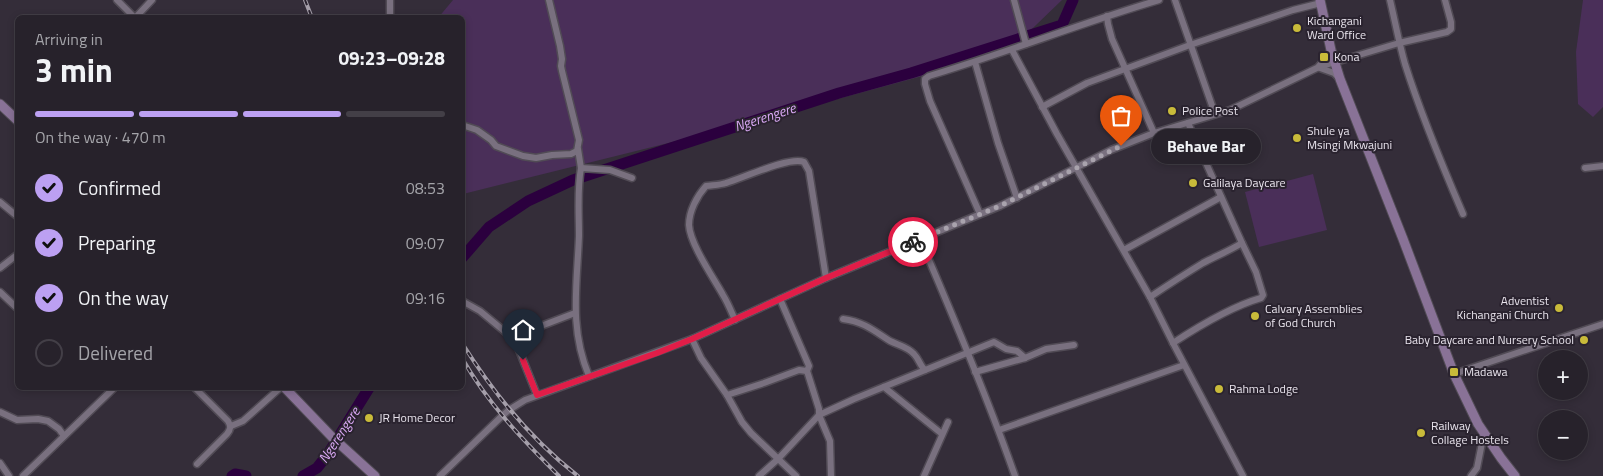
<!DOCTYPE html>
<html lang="en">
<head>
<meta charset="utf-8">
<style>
  :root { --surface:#27222b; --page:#332f37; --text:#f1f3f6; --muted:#a4a4a9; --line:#433f47; --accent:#bca0f2 }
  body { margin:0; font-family:"Titillium Web",sans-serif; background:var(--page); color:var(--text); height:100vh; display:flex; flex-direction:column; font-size:19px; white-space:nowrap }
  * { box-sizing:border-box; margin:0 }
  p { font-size:16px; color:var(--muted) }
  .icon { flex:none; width:28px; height:28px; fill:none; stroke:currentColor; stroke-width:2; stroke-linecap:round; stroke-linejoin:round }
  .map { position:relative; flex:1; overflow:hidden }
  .drawer { position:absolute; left:15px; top:15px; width:450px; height:375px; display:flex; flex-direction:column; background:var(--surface); border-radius:8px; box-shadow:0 2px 8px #0003,0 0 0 1px var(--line) }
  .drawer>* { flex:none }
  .buttons { position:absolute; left:1538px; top:350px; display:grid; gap:10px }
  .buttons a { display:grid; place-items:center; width:50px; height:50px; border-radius:50%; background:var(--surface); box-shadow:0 2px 8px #0003,0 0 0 1px var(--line); font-size:25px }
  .pin { position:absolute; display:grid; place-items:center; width:42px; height:42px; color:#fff; margin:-51px -21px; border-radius:50% 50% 50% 0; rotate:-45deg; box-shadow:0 0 5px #0007 }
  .pin .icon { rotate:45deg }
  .courier { position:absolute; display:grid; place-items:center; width:50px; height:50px; margin:-25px; border:4px solid #e11d48; border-radius:50%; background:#fff; color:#222; box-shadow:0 1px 6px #0007 }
  .bubble { position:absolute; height:35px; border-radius:18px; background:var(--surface); box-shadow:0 2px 8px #0003,0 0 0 1px var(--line); font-size:16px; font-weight:700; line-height:35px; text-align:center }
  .headline em { font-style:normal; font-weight:700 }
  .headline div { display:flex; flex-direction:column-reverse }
  .headline { display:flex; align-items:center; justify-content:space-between; height:85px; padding:0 20px }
  h1 { font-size:32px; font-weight:700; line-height:38px }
  .bar { display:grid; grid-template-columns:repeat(4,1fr); gap:8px 5px; align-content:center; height:60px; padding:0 20px }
  .bar i { height:6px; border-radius:4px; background:var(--line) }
  .bar .active { background:var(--accent) }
  .bar p { grid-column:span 4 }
  ol { padding:0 20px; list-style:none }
  li { display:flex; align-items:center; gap:15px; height:55px }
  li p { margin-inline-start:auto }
  li .icon { padding:5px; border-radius:50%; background:var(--accent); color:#111; stroke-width:4 }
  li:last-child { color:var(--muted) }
  li i { width:28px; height:28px; border:2px solid var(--line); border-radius:50% }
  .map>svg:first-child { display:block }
  .green { fill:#4a2f59 }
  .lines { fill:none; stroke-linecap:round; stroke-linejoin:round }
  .river { stroke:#2b003e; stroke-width:11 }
  .street-casing { stroke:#514b55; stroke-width:9 }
  .secondary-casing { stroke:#514b55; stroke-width:11 }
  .street { stroke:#79707f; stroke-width:6 }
  .secondary { stroke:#897297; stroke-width:9 }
  .rail-casing { stroke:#a59faa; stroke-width:4 }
  .rail { stroke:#2a232f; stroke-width:2; stroke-dasharray:5.5; stroke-linecap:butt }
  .done { stroke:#a9a3ad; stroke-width:5; stroke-dasharray:0 9 }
  .route { stroke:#e11d48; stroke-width:6 }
  .poi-dot { fill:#c9bb3a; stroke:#2a232f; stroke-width:2 }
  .labels { text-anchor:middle; stroke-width:4; stroke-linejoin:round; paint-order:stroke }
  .poi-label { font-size:12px; fill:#e8e3ec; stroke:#2a232f; text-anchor:start }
  .water-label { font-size:14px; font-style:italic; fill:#d9a8f4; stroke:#2a232f }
</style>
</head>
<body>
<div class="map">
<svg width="1603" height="476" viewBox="0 0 1603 476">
  <rect width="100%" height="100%" fill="#342d39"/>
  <g class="green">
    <polygon points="453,0 1062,0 1007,53 745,124 463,194 462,18 438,18"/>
    <polygon points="1583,0 1603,0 1603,107 1593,117 1578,104 1576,52"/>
    <polygon points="1313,174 1327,230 1259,247 1245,192"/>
  </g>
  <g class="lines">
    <g class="river">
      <polyline points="462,258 489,227 528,201 573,180 839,93 911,73 1062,25 1073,0"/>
      <polyline points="232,476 235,474 246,476"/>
      <polyline points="303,476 317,468 328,454 369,388"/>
    </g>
    <defs>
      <g id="street">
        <polyline points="117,0 135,18"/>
        <polyline points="1014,0 1026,44"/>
        <polyline points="1175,0 1215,114"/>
        <path d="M1390,0C1395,21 1399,43 1405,64C1421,115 1442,165 1463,214"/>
        <polyline points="1107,16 1108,24 1112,39 1154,133"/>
        <polyline points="135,18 152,0"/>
        <polyline points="390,18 390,0"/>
        <polyline points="1012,50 1057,134 1150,297 1173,343 1243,476"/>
        <polyline points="975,62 998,143 1017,198"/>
        <polyline points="1319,66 1328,56 1331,50"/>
        <polyline points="1320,68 1334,73 1339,78"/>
        <polyline points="1042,107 1087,83 1125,69 1190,45 1293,10 1321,3"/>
        <polyline points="462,125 477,130 491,140 496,146 523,156 536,158 552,155 571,154 577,151 579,140 562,71 561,66 562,59 560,46 549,0"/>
        <polyline points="578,149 581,168"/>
        <polyline points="1585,168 1603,166"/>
        <polyline points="0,202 18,217"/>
        <path d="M980,214L930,101L925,84V79L929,76C1006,53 1081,23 1159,0"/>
        <path d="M920,239C954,318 987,396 1015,476"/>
        <polyline points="1124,250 1221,197"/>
        <polyline points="0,268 18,254"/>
        <polyline points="0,292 18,309"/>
        <path d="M1150,297C1168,285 1185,274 1203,263C1216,256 1229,251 1242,243"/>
        <polyline points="780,299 809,366 807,371 819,409 819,415 830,441 831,476"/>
        <polyline points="462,301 480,311 515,340 537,395"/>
        <path d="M843,319C864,322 873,330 890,341C898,345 908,347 914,354C919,359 920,366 925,370"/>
        <path d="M735,320C731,311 728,303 723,295C713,277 690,244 689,225C689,211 697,196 706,186C713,185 720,185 726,183C743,178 790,156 804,162L809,171L826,278"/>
        <polyline points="513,338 525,329 532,326 541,326 575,313"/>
        <polyline points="692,339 701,358 727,395 742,422 751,433 796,476"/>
        <path d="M1173,343C1199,326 1230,307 1261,298L1263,295L1256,272L1242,243L1188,123"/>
        <polyline points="975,372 1025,358 1046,349 1074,345"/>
        <polyline points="1454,374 1603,324"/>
        <path d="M589,376C569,328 577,286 579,236C579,213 577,190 581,168L610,170L632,178"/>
        <polyline points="884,387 942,434"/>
        <path d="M195,388L228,421C231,426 231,429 227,434L197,464"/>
        <polyline points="727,395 764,383 799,370 807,371"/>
        <polyline points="0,412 17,420 38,419 48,421 59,429 64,436"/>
        <polyline points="231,426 243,421 280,388"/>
        <polyline points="999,430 1184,365"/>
        <polyline points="0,463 9,476"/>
        <polyline points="23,476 114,388"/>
        <polyline points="440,476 502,416 509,410 525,400 692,339 826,278 1000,206 1111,150 1154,133 1230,110 1319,67 1399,43 1447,32 1451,29 1451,22 1445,0"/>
        <polyline points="759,476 778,459 819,415 854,399 994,342 1006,349 1017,351 1025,358"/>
        <polyline points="924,476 948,422"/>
        <polyline points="1471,476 1477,468 1484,433"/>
      </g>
      <g id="secondary">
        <polyline points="1320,0 1331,50 1340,79 1403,239 1454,374 1478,424 1501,458 1515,476"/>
        <polyline points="0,104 18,121"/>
        <polyline points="285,388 332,437 375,476"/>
      </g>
    </defs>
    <use href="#street" class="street-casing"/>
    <use href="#secondary" class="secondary-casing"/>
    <use href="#street" class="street"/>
    <use href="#secondary" class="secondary"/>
    <defs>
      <g id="rail">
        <polyline points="305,0 312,18"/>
        <path d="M462,343C494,394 530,439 578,476"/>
        <path d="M462,358C488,404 523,440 559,476"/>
      </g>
    </defs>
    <use href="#rail" class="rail-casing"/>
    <use href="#rail" class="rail"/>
  </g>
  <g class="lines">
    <polyline class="done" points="913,242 1000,206 1121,146"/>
    <polyline class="route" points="523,360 537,395 657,353 692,339 826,278 913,242"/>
  </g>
  <g class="poi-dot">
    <circle cx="1297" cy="28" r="5"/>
    <rect x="1319" y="52" width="10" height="10" rx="2.5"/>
    <circle cx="1172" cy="111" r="5"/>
    <circle cx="1297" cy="138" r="5"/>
    <circle cx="1193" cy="183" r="5"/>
    <circle cx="1559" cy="308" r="5"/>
    <circle cx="1255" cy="316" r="5"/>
    <circle cx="1584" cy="340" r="5"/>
    <rect x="1449" y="367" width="10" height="10" rx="2.5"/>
    <circle cx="1219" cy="389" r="5"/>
    <circle cx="369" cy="418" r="5"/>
    <circle cx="1421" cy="433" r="5"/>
  </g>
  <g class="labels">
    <g class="poi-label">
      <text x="1307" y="25">Kichangani<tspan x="1307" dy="14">Ward Office</tspan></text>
      <text x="1334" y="61">Kona</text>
      <text x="1182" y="115">Police Post</text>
      <text x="1307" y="135">Shule ya<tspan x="1307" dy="14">Msingi Mkwajuni</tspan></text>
      <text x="1203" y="187">Galilaya Daycare</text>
      <text x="1549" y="305" text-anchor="end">Adventist<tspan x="1549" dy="14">Kichangani Church</tspan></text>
      <text x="1265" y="313">Calvary Assemblies<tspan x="1265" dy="14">of God Church</tspan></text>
      <text x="1574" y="344" text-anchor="end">Baby Daycare and Nursery School</text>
      <text x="1464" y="376">Madawa</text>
      <text x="1229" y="393">Rahma Lodge</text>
      <text x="379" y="422">JR Home Decor</text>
      <text x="1431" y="430">Railway<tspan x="1431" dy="14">Collage Hostels</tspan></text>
    </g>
    <g class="water-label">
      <text transform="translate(765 117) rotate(-18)" y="5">Ngerengere</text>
      <text transform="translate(339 435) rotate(-57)" y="5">Ngerengere</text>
    </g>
  </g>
</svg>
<div class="buttons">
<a>+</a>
<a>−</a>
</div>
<div class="pin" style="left:1121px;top:146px;background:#ea580c"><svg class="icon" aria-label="bag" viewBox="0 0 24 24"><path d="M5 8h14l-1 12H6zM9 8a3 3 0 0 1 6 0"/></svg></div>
<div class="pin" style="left:523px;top:360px;background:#1f2937"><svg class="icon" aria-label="home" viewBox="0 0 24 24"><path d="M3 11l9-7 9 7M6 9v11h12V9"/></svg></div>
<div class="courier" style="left:913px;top:242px"><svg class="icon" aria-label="bike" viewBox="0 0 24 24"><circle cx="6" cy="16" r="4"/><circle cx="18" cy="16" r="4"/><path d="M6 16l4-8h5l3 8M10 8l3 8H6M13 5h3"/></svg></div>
<div class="bubble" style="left:1151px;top:129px;width:110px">Behave Bar</div>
<section class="drawer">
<div class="headline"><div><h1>3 min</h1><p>Arriving in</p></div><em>09:23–09:28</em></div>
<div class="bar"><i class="active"></i><i class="active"></i><i class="active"></i><i></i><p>On the way · 470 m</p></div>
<ol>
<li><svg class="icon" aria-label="check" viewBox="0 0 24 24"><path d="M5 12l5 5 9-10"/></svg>Confirmed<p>08:53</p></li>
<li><svg class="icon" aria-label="check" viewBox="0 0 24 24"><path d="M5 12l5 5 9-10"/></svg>Preparing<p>09:07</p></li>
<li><svg class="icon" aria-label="check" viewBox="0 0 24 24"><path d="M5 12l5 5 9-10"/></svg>On the way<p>09:16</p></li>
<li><i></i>Delivered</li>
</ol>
</section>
</div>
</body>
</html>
